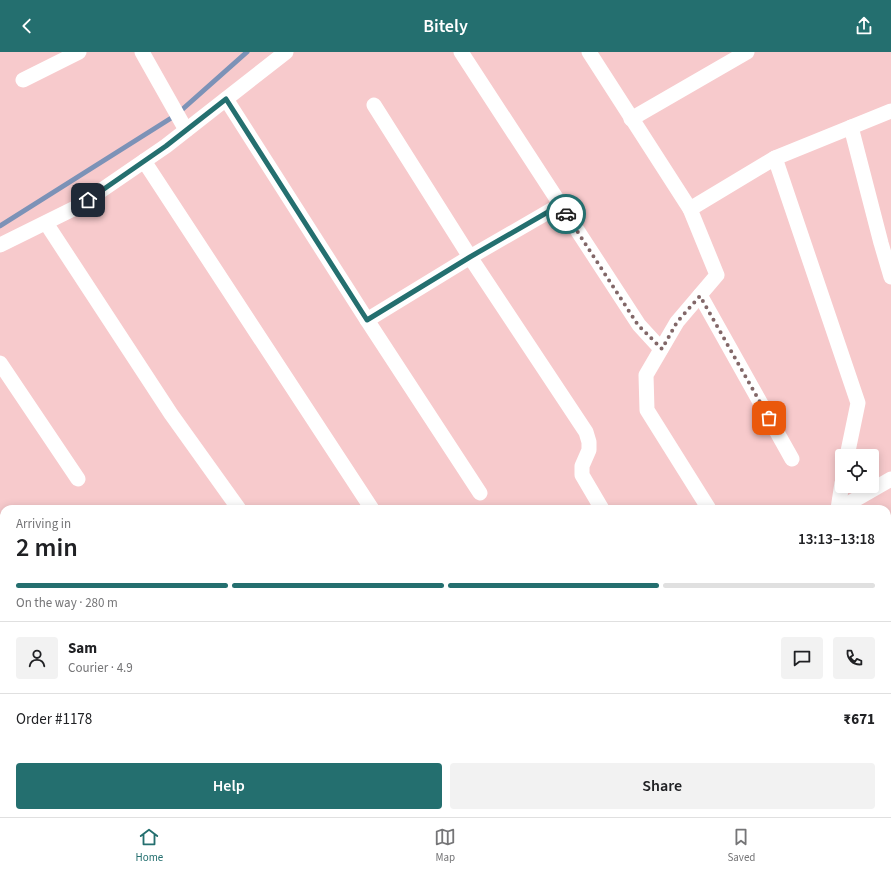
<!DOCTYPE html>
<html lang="en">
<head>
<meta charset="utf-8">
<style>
  :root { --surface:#fff; --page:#f2f2f2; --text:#202124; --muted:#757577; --line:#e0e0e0; --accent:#246f6f }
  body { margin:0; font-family:"Source Sans 3",sans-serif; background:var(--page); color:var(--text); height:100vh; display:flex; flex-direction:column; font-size:15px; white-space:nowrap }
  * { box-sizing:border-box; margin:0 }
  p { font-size:13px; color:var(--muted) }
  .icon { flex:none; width:22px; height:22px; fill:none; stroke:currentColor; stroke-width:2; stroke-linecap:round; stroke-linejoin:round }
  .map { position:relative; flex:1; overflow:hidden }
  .drawer { position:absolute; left:0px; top:453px; width:891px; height:312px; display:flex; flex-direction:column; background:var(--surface); border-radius:12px 12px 0 0; box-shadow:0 2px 10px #0003 }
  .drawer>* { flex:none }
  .controls { position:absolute; left:835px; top:397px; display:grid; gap:8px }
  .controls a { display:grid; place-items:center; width:44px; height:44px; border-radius:4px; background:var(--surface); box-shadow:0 2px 10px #0003; font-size:20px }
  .pin { position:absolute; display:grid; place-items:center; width:34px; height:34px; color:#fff; margin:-17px; border-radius:8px; box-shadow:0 2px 6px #0006 }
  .courier { position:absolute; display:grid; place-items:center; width:40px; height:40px; margin:-20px; border:3px solid #246f6f; border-radius:50%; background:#fff; color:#222; box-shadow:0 1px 5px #0007 }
  .summary em { font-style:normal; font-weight:600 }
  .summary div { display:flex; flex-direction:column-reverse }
  .summary { display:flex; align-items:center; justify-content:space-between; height:68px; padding:0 16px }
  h1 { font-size:26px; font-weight:600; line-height:30px }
  .bar { display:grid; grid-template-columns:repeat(4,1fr); gap:6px 4px; align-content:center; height:48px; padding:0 16px }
  .bar i { height:5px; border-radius:3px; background:var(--line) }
  .bar .current { background:var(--accent) }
  .bar p { grid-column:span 4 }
  .line { display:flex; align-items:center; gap:10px; padding:0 16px; border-top:1px solid var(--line) }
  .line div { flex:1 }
  .round { display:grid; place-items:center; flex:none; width:42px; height:42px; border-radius:4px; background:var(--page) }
  .cta { display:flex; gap:8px; margin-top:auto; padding:8px 16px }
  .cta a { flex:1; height:46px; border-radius:4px; background:var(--accent); color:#fff; font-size:16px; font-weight:600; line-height:46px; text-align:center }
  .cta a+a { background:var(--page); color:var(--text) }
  header { display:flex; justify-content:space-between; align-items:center; height:52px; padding:0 16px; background:var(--accent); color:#fff; font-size:18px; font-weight:600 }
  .dock { display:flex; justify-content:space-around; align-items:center; height:56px; border-top:1px solid var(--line); background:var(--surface); font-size:11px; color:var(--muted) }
  .dock a { display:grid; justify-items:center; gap:2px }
  .dock .current { color:var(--accent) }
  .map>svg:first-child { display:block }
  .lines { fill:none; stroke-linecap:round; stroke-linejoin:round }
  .stream { stroke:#7c92b7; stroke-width:5 }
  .street { stroke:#fff; stroke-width:15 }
  .done { stroke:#826768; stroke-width:4; stroke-dasharray:0 7.2 }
  .route { stroke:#246f6f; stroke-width:5 }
</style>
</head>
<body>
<header><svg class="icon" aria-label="back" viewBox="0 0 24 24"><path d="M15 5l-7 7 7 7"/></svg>Bitely<svg class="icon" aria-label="share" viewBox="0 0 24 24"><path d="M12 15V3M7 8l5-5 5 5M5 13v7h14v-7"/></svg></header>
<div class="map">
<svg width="891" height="765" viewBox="0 0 891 765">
  <rect width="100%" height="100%" fill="#f7cacc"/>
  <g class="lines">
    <g class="stream">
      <polyline points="0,174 176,63 247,0"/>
      <polyline points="689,765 695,761"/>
    </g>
    <g class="street">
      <polyline points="142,0 186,78"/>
      <polyline points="461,0 639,273 661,297"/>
      <polyline points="589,0 690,157 717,223 677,270 646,323 647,358 709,457"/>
      <polyline points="23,28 79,0"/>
      <polyline points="226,47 367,268 480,441"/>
      <polyline points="374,53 470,205 560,153"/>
      <polyline points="631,67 747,0"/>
      <polyline points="851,75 881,191 891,225"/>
      <polyline points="775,106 891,59"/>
      <polyline points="144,109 372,457"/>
      <polyline points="690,157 775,106 858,351 847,404"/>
      <polyline points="46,171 171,362 239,457"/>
      <polyline points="0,193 77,155 166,94 286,0"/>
      <polyline points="700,243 792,407"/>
      <polyline points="367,268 470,205 586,380 589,390 589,398 582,414 582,423 602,457"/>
      <polyline points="0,311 78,427"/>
      <polyline points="838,457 842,431"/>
      <polyline points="839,457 891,427"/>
      <polyline points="0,470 4,476"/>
      <polyline points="887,568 891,565"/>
      <polyline points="0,597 4,595"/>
      <polyline points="0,658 4,664"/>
      <polyline points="0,690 4,687"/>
      <polyline points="71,761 73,765"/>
      <polyline points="427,761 430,765"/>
      <polyline points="566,761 569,765"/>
      <polyline points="669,765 674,761"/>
    </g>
  </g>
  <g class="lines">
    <polyline class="done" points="566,162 638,273 662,297 677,270 700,244 769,366"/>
    <polyline class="route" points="88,148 166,94 226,47 367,268 470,205 560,153 566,162"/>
  </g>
</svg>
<div class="controls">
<a><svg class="icon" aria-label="locate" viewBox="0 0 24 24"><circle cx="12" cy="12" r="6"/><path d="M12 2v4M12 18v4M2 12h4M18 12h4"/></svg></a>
</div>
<div class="pin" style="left:769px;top:366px;background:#ea580c"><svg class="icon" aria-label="bag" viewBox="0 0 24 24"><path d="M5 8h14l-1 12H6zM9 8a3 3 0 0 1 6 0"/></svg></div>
<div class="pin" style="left:88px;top:148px;background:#1f2937"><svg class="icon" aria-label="home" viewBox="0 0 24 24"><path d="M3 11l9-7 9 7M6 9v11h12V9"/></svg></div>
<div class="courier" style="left:566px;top:162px"><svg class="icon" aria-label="car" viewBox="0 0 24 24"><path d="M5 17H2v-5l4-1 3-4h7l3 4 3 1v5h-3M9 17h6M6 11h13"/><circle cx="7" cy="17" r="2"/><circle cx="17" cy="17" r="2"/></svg></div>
<section class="drawer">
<div class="summary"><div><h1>2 min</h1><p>Arriving in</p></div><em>13:13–13:18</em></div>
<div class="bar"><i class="current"></i><i class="current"></i><i class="current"></i><i></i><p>On the way · 280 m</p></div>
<div class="line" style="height:72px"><a class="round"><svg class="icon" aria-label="person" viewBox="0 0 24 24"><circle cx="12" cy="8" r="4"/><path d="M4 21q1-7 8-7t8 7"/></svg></a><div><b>Sam</b><p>Courier · 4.9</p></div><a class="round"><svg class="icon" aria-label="chat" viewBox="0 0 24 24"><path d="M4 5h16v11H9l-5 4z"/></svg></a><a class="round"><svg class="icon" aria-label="phone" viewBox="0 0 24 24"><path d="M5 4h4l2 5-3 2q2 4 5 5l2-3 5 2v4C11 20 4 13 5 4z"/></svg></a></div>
<div class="line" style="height:52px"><div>Order #1178</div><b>₹671</b></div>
<div class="cta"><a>Help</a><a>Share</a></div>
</section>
</div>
<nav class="dock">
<a class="current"><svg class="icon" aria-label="home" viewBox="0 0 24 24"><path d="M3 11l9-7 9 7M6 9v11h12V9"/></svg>Home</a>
<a><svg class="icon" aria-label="map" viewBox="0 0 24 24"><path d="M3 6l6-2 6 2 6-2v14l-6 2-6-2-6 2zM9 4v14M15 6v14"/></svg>Map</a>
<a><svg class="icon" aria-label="saved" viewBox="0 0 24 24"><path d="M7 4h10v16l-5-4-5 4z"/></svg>Saved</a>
</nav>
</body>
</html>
